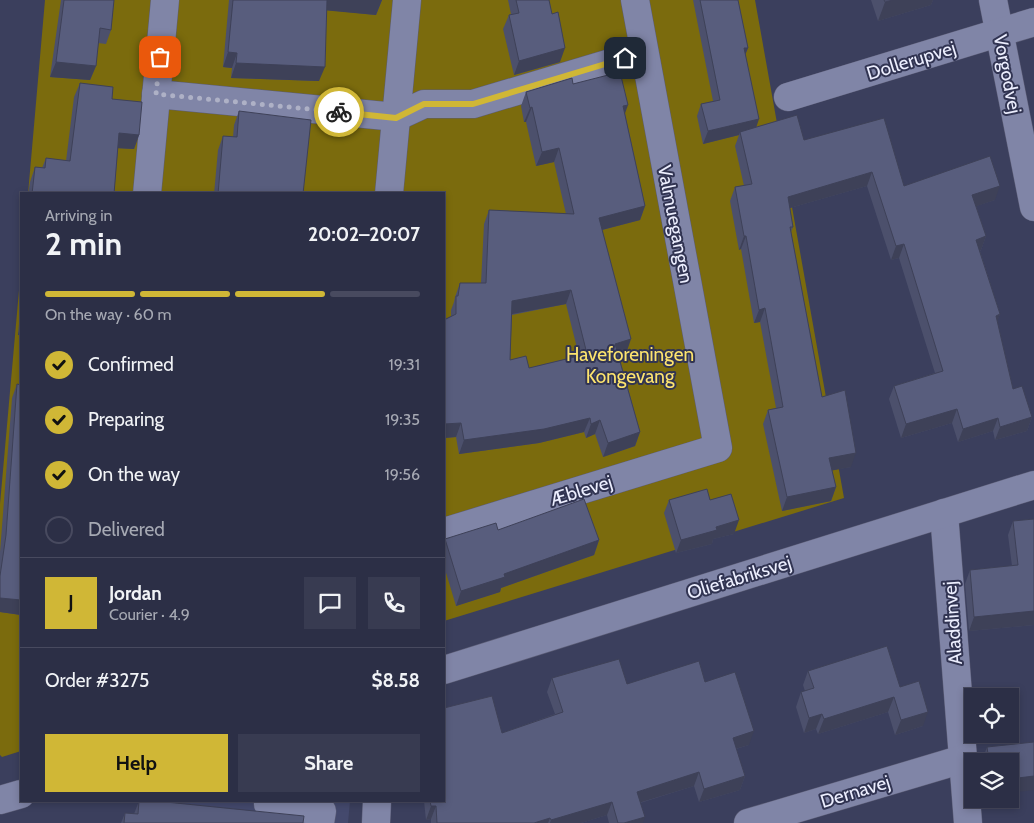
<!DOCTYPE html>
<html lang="en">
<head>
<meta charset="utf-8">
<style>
  :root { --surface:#2c2f46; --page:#383b51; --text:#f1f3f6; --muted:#a6a9b3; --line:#484a5f; --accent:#d0b736 }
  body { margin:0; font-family:Cabin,sans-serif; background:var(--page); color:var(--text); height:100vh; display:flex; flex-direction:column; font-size:19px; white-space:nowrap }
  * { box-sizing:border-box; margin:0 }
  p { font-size:16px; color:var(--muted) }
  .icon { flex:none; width:28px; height:28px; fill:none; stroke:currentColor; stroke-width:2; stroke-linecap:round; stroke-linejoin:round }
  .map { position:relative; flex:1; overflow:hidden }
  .details { position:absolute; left:20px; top:192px; width:425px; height:610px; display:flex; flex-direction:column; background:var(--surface); border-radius:0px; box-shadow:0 2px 8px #0003,0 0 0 1px var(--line) }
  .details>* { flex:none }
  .buttons { position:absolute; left:964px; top:688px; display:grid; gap:10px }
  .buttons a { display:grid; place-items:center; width:55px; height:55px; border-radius:0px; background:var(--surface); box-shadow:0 2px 8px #0003,0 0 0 1px var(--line); font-size:25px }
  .pin { position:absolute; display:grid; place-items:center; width:42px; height:42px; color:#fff; margin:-21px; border-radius:10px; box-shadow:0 2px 8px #0006 }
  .courier { position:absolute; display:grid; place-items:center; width:50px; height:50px; margin:-25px; border:4px solid #d0b736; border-radius:50%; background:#fff; color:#222; box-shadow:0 1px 6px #0007 }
  .head em { font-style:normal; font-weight:700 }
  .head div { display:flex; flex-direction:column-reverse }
  .head { display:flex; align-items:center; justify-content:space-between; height:85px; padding:0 25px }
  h1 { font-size:32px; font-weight:700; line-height:38px }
  .bar { display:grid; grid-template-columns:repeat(4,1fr); gap:8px 5px; align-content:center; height:60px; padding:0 25px }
  .bar i { height:6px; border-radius:4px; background:var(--line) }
  .bar .selected { background:var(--accent) }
  .bar p { grid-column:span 4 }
  .line { display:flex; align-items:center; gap:12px; padding:0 25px; border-top:1px solid var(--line) }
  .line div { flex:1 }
  .round { display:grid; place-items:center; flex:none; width:52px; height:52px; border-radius:0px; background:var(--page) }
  ol { padding:0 25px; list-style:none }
  li { display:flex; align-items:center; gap:15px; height:55px }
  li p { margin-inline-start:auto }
  li .icon { padding:5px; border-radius:50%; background:var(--accent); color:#111; stroke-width:4 }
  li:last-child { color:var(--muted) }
  li i { width:28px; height:28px; border:2px solid var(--line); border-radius:50% }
  .cta { display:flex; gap:10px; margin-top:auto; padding:10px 25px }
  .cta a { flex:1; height:58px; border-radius:0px; background:var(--accent); color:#111; font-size:20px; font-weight:700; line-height:58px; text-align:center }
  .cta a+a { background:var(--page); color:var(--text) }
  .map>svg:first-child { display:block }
  .built { fill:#44496d }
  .green { fill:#7b6b0d }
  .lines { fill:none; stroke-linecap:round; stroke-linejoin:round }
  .minor-casing { stroke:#5b5d76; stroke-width:29 }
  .minor { stroke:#8085a7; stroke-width:28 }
  .wall { fill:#4c506c; fill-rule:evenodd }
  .shaded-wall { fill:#3e4158 }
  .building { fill:#585d7d; stroke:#3e4158; fill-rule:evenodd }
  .done { stroke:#aeb1c6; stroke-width:5; stroke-dasharray:0 9 }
  .route { stroke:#d0b736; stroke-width:6 }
  .labels { text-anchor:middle; stroke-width:4; stroke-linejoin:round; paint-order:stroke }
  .street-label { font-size:19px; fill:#eceefe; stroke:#313452 }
  .park-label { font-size:19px; fill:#fde46e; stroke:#313452 }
</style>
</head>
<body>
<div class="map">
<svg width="1034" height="823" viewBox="0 0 1034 823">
  <rect width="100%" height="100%" fill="#3b3f5d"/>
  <polygon class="built" points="189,801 350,801 348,823 121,823"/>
  <g class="green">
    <polygon points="45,0 755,0 844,498 444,621 444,194 28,194"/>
    <polygon points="21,268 21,751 2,757 0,755 0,504"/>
  </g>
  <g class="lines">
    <defs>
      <g id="minor">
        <polyline points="993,0 1034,207"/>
        <polyline points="156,94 396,117 424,104 473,104 644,53"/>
        <polyline points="788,97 1034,22"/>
        <polyline points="147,194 165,0"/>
        <polyline points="389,194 407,0"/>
        <polyline points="944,513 968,823"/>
        <polyline points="444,532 718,448 635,0"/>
        <polyline points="444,670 1034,485"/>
        <polyline points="0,800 21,794"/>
        <polyline points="268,804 322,811 320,823"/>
        <polyline points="376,823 377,801"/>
        <polyline points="748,823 963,759"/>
      </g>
    </defs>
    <use href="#minor" class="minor-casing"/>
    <use href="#minor" class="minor"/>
  </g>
  <g class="wall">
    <polygon points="61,0 114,0 111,30 106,44 98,43 96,66 90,80 50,77"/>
    <polygon points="229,0 382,0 376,15 327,10 319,81 231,78 232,68 223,67"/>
    <polygon points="508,0 549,0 560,62 514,75 503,29 509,15 511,14"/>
    <polygon points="693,0 738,0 748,48 745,55 756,127 804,140 904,186 995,200 976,206 986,236 981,250 980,251 1000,314 997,321 1013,389 1032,417 1027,431 995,440 993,431 958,442 952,423 901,438 889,399 894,386 935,373 899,258 891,260 867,186 790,208 793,227 791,232 822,397 851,467 832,470 836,487 831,501 782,511 763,424 768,410 776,408 760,322 754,323 741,249 739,250 730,201 735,187 744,186 735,146 739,135 703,144 697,116 701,104 713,101"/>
    <polygon points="871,0 933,0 931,5 878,21"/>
    <polygon points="80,83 112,99 139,135 134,149 118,148 114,194 28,194 30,182 35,167 42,168 46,158 66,161 74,97"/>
    <path d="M573,84L625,114L645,206L640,220L602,230L626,354L619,356L640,432L635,446L603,457L595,434L586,438L584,432L539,443L459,454L456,437L444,438V320L451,316V310L454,302L455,297L460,283H481L484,224L489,210L566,214L554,162L536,166L526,122H524L521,106L526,92ZM566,304L579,356L529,368L510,360L512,315Z"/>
    <polygon points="239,111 303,194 214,194 218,150 223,136 233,137 234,125"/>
    <polygon points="21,301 21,335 18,335"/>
    <polygon points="17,384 21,615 0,612 0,552 12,398"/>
    <polygon points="669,500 710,500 734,534 713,539 712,544 676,553 664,513"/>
    <polygon points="1034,519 1034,625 969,631 965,584 970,570 1012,566 1008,535 1013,521"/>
    <polygon points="498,530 599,540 594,555 501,588 500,592 456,606 444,566 444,543 445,539"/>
    <polygon points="808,671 900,687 923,726 895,735 888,712 818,734 816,729 804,733 796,707 801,692 805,691 803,685"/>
    <polygon points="552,678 627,684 705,682 749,745 736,749 745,776 740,790 699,802 694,786 640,803 643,823 609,823 607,815 581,823 431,823 431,819 426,820 424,801 444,801 502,733 555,714 547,692"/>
    <polygon points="987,747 1010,761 982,761"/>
    <polygon points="139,801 156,801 303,823 121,823 125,813 134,814"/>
  </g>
  <g class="shaded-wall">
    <polygon points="325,0 382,0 376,15 322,10"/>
    <polygon points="893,0 933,0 931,5 878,21 885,2"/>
    <polygon points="565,48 560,62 514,75 519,61"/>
    <polygon points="744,48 748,48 743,60"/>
    <polygon points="228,52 237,53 232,68 223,67"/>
    <polygon points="56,62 96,66 90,80 50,77"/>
    <polygon points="236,63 325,67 319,81 231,78"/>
    <polygon points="628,105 623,119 623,106"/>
    <polygon points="532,107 526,122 524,122 530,108"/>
    <polygon points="759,119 755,131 740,132 739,135 703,144 708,131"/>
    <polygon points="119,133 139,135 134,149 114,148"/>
    <polygon points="559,148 554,162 536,166 542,152"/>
    <polygon points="872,172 867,186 783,210 788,197"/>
    <polygon points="1000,186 995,200 968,209 972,195"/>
    <polygon points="645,206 640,220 594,232 599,218"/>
    <polygon points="744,236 746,236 741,249 739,250"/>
    <polygon points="986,236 981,250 971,254 976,240"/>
    <polygon points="904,244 899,258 891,260 896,246"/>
    <polygon points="571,290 566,304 507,315 512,301"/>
    <polygon points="765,308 760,322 754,323 759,310"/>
    <polygon points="1000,314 995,328 996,316"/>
    <polygon points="21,324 21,335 18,335"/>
    <polygon points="631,339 626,354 610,358 615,344"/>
    <polygon points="957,409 952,423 901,438 906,424"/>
    <polygon points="1032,417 1027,431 995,440 1000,427"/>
    <polygon points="590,418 584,432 539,443 459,454 464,440"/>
    <polygon points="998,418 993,431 958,442 963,429"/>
    <polygon points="600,420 595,434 586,438 591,424"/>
    <polygon points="461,423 456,437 444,438 444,424"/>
    <polygon points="640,432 635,446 603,457 608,443"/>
    <polygon points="856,453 851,467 824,472 829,458"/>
    <polygon points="836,487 831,501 782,511 787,497"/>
    <polygon points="739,520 734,534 713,539 712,544 676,553 681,540 716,527"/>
    <polygon points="599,540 594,555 501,588 500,592 456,606 461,591 504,574"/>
    <polygon points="0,598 21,600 21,615 0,612"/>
    <polygon points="1034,611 1034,625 969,631 974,617"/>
    <polygon points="894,697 888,712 818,734 824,719"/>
    <polygon points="928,712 923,726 895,735 901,720"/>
    <polygon points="822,714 816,729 804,733 809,718"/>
    <polygon points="754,731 749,745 728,751 733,738"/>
    <polygon points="699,772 694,786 632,805 637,792"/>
    <polygon points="745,776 740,790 699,802 704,789"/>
    <polygon points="1034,776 1034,790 1010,793 1010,779"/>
    <polygon points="612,802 607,815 581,823 550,823 551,820"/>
    <polygon points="431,806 436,806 431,819 426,820"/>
    <polygon points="645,817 643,823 624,823"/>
    <polygon points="550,818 548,823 534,823"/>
  </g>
  <g class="building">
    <polygon points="64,0 114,0 111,30 100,28 96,66 56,62"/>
    <polygon points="233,0 327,0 325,67 236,63 237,53 228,52"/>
    <polygon points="516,0 549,0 552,14 558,12 565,48 519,61 509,15 519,13"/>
    <polygon points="700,0 738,0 748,48 744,48 759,119 708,131 701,104 720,100"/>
    <polygon points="884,0 893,0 885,2"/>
    <path d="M620,72L628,105L623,106L645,206L599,218L631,339L615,344L640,432L608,443L600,420L591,424L590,418L544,429L464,440L461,423L444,424V320L456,314V296H458L460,283H486L489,210L574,214L559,148L542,152L532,107L530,108L526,92L572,78L573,84ZM571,290L587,354L529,368L526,356L510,360L512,301Z"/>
    <polygon points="80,83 113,87 112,99 142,102 139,135 119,133 114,194 32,194 35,167 45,168 46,158 70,161"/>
    <polygon points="239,111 311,120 303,194 218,194 223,136 237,137"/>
    <polygon points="797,115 804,140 884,118 904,186 990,156 1000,186 972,195 986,236 976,240 1000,314 996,316 1013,389 1022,386 1032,417 1000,427 998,418 963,429 957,409 906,424 894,386 943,371 904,244 896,246 872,172 788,197 793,227 790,227 822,397 845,390 856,453 829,458 836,487 787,497 768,410 783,407 765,308 759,310 746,236 744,236 735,187 752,184 740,132"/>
    <polygon points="17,384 21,385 21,600 0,598 0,576 6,535"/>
    <polygon points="707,489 710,500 731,494 739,520 716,527 717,530 681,540 669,500"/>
    <polygon points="584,499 599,540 504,574 505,577 461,591 445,539 496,523 498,530"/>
    <polygon points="1034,519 1034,611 974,617 970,570 1018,565 1013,521"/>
    <polygon points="887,646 900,687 919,681 928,712 901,720 894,697 824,719 822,714 809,718 801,692 814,688 808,671"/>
    <polygon points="619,659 627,684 699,661 705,682 735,672 754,731 733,738 745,776 704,789 699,772 637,792 645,817 624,823 618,823 612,802 551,820 550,818 534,823 437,823 436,806 431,806 430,801 444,801 444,708 492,696 502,733 563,712 552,678"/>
    <polygon points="1034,742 1034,776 1010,779 1010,761 989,761 987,747"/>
    <polygon points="139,801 156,801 304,816 303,823 124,823 125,813 138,814"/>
  </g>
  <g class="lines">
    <polyline class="done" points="160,57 156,94 339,112"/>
    <polyline class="route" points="339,112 396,118 424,104 473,104 625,58"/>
  </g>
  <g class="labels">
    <g class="street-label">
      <text transform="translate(911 60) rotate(-17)" y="7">Dollerupvej</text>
      <text transform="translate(1008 74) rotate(79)" y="7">Vorgodvej</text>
      <text transform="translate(676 224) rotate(79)" y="7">Valmuegangen</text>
      <text transform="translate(581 490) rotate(-17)" y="7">Æblevej</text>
      <text transform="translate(739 577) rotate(-17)" y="7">Oliefabriksvej</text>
      <text transform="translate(952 623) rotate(-94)" y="7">Aladdinvej</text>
      <text transform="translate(855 791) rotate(-17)" y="7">Dernavej</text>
    </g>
    <g class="park-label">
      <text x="630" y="361">Haveforeningen<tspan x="630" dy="22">Kongevang</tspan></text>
    </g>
  </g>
</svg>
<div class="buttons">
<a><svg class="icon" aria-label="locate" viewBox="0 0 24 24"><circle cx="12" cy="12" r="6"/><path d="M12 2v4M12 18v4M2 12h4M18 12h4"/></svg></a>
<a><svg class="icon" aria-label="layers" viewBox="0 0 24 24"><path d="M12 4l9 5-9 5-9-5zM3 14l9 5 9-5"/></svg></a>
</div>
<div class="pin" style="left:160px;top:57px;background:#ea580c"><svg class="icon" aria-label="bag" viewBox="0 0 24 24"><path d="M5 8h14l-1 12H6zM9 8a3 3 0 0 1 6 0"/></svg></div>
<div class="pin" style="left:625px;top:58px;background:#1f2937"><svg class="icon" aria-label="home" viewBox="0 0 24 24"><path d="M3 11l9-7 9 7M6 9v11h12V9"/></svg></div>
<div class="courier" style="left:339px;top:112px"><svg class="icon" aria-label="bike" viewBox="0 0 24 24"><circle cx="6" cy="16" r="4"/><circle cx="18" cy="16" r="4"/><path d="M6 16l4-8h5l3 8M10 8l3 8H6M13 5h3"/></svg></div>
<section class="details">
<div class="head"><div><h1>2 min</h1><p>Arriving in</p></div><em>20:02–20:07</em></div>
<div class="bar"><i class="selected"></i><i class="selected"></i><i class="selected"></i><i></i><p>On the way · 60 m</p></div>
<ol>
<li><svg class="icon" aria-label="check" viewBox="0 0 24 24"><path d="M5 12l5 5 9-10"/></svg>Confirmed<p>19:31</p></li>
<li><svg class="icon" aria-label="check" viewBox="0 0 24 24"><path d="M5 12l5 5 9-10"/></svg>Preparing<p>19:35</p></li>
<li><svg class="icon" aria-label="check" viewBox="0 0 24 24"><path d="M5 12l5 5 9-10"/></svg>On the way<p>19:56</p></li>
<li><i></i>Delivered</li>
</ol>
<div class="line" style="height:90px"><b class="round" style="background:var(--accent);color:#111">J</b><div><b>Jordan</b><p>Courier · 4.9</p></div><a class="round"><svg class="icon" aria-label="chat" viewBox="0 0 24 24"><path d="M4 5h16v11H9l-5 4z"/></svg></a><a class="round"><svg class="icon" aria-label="phone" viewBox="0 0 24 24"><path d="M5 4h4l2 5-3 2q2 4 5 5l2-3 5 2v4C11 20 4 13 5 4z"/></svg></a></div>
<div class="line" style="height:65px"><div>Order #3275</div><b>$8.58</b></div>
<div class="cta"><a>Help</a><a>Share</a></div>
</section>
</div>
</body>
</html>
